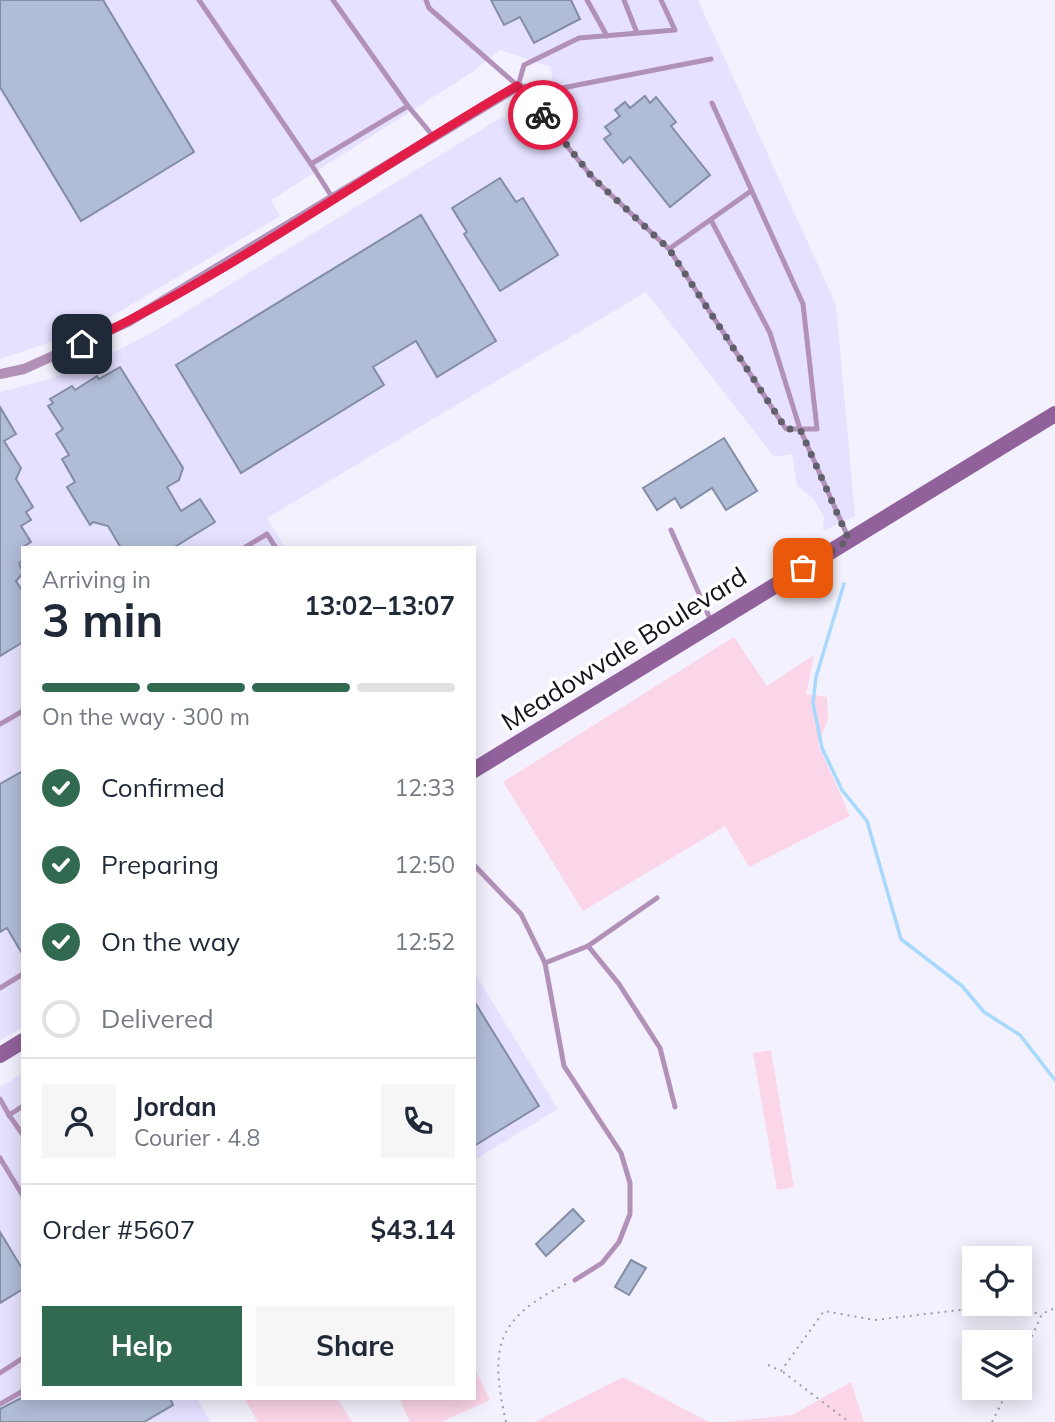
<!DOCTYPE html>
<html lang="en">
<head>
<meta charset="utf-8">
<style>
  :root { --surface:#fff; --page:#f6f6f7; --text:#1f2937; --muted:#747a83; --line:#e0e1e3; --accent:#326a51 }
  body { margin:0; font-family:Mulish,sans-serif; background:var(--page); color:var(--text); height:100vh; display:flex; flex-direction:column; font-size:26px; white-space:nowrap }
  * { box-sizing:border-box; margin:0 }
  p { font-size:23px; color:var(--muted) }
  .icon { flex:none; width:38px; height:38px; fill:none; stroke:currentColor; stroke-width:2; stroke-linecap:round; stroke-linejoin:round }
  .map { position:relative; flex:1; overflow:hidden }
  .details { position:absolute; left:21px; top:546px; width:455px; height:854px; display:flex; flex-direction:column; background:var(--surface); border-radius:0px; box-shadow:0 4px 18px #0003 }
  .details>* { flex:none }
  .buttons { position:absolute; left:962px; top:1246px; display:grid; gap:14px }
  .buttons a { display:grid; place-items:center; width:70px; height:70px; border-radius:0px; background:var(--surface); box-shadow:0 4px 18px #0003; font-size:35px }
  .pin { position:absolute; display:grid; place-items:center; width:60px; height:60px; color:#fff; margin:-30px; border-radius:14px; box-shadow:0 4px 10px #0006 }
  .courier { position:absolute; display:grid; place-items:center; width:70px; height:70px; margin:-35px; border:5px solid #e11d48; border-radius:50%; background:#fff; color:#222; box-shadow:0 2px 9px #0007 }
  .summary em { font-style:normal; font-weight:700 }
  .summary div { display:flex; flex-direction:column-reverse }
  .summary { display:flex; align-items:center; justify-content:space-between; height:119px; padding:0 21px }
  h1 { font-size:46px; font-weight:700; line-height:52px }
  .bar { display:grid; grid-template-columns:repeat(4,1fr); gap:10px 7px; align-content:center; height:84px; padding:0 21px }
  .bar i { height:9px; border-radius:5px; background:var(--line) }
  .bar .on { background:var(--accent) }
  .bar p { grid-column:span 4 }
  .line { display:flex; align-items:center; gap:18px; padding:0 21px; border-top:2px solid var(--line) }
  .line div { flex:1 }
  .round { display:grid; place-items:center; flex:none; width:74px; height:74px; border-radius:0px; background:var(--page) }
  ol { padding:0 21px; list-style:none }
  li { display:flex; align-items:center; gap:21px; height:77px }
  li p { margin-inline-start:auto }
  li .icon { padding:7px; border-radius:50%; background:var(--accent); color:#fff; stroke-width:4 }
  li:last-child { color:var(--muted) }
  li i { width:38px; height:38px; border:4px solid var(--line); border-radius:50% }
  .action { display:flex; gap:14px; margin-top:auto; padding:14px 21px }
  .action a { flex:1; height:80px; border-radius:0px; background:var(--accent); color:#fff; font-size:28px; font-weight:700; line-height:80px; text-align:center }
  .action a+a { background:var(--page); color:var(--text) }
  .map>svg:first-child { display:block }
  .built { fill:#e6e1ff }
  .green { fill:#fbd6e9 }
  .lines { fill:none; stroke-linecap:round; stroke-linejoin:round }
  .stream { stroke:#a7d9fe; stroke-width:3.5 }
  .building { fill:#b1bcd7; stroke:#828da6; stroke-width:2 }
  .path { stroke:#9e9ca7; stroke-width:2; stroke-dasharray:2 5; stroke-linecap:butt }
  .service { stroke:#b291b9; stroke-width:5 }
  .minor { stroke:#b291b9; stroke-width:10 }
  .secondary { stroke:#91619c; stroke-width:16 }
  .done { stroke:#615f6a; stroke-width:7; stroke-dasharray:0 12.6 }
  .route { stroke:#e11d48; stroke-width:9 }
  .labels { text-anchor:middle; stroke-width:7; stroke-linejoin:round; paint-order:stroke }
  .street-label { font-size:26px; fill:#13111b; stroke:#fff }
</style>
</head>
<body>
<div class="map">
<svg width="1055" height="1422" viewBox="0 0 1055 1422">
  <rect width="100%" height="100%" fill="#f3f1fd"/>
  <g class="built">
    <polygon points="0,0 698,0 836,305 855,516 823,531 824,517 812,497 797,486 792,454 774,457 646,292 267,518 285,548 23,548 23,1026 0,1041 0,392 50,379 119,350 158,329 502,117 523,131 556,107 551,67 500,50 471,73 271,200 280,216 92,328 0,359"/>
    <polygon points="474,972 558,1109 474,1160"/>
    <polygon points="23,1073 23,1398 197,1398 210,1422 0,1422 0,1087"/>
  </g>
  <g class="green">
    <polygon points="734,637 767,686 814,655 806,694 827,697 828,719 818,744 850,816 749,867 725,826 583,911 503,782"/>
    <polygon points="771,1050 794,1187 777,1190 753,1053"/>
    <polygon points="474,1367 490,1400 441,1422 410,1422 399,1398 474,1398"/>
    <polygon points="623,1377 709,1422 535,1422"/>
    <polygon points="851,1382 864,1422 725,1422 792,1415"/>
    <polygon points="244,1398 337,1398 352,1422 258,1422"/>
  </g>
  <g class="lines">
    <polyline class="stream" points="844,584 816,677 813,703 822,748 842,790 867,821 901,939 962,986 984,1012 1020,1035 1055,1080"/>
  </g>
  <g class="building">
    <polygon points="0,0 103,0 194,152 81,221 0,87"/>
    <polygon points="491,0 571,0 580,19 534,43 520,17 504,25"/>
    <polygon points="645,96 650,103 656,97 676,122 671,126 710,175 670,207 630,157 623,163 604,139 611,134 605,127 620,116 615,110 625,102 630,108"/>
    <polygon points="500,178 516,202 523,198 558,255 500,291 464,234 467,232 452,208"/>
    <polygon points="421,215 496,341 437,377 416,341 373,367 384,385 241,473 176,365"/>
    <polygon points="120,367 183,468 179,480 167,487 181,511 200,499 215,522 173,548 121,548 108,526 93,522 90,525 67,487 75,482 62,459 69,455 56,434 63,429 48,406 53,403 50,399 72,386 75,390 97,376 99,379"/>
    <polygon points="0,407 16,434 4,441 21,468 16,479 33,507 26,512 31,520 21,526 31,542 23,547 23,560 19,563 23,573 16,581 23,592 23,642 0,656"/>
    <polygon points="724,438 757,491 726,510 712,488 681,508 675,498 657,510 643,488"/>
    <polygon points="23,771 23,955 7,928 0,932 0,784"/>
    <polygon points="474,1001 539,1106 474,1146"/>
    <polygon points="573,1209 584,1221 546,1256 536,1244"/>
    <polygon points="0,1232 23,1270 23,1289 0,1303"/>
    <polygon points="631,1260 646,1268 629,1295 615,1287"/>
    <polygon points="23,1397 170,1398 173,1405 144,1422 0,1422 0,1409"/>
  </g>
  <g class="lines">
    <g class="path">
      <polyline points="1020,1362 1042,1314 1055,1308"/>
      <polyline points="768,1365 781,1371 824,1311 875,1320 994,1306 1042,1314"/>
      <polyline points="783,1372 849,1422"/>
      <path d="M506,1422C489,1346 496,1318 568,1283"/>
      <polyline points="992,1422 1009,1388"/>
    </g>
    <g class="service">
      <polyline points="199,0 311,164 408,106 333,0"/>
      <polyline points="426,0 429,8 518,86 593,178 669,249 786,429 817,429 803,304 712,103"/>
      <polyline points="587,0 607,36"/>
      <polyline points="624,0 637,33"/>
      <polyline points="518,86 524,65 579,38 675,30 661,0"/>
      <polyline points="518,86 562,88 711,59"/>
      <polyline points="408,106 433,136"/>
      <polyline points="311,164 334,200"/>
      <polyline points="711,220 770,333 800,429 848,537"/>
      <polyline points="669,249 751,191"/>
      <polyline points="671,530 711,621"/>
      <polyline points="244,548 267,534 276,548"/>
      <polyline points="0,724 23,711"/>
      <polyline points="474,865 521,914 545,963 564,1066 621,1153 630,1183 630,1214 619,1242 602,1263 575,1280"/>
      <polyline points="588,946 619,984 660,1048 675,1107"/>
      <polyline points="545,963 588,946 657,898"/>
      <polyline points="0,988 23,974"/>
      <polyline points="0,1099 9,1115 23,1106"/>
      <polyline points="9,1115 23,1135"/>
      <polyline points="0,1158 23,1196"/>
      <polyline points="0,1373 23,1358"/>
      <polyline points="0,1404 23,1391"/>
    </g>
    <polyline class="minor" points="0,374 24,369 128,322 518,86"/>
    <g class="secondary">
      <polyline points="474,770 1055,414"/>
      <polyline points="0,1055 23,1041"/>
    </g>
  </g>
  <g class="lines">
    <polyline class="done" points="543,115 593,178 669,249 786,429 800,429 849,540 803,568"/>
    <path class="route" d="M82,344C235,271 372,170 517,86L543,115"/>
  </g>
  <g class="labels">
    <g class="street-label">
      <text transform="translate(624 649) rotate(-32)" y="9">Meadowvale Boulevard</text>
    </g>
  </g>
</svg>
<div class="buttons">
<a><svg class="icon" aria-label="locate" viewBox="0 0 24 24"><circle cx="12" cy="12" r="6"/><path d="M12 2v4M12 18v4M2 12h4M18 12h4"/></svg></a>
<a><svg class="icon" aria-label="layers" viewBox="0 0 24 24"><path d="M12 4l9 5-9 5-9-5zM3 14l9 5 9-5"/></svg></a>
</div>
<div class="pin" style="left:803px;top:568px;background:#ea580c"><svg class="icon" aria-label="bag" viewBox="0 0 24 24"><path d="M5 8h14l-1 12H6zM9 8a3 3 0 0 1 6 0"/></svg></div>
<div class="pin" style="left:82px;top:344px;background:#1f2937"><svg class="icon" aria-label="home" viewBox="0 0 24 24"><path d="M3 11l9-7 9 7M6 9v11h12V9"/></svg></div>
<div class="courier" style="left:543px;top:115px"><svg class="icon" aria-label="bike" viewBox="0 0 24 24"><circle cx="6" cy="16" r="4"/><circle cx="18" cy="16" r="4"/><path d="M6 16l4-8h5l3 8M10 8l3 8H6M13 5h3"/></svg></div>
<section class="details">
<div class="summary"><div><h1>3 min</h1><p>Arriving in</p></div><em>13:02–13:07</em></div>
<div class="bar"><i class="on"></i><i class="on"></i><i class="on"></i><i></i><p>On the way · 300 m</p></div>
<ol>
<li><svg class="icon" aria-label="check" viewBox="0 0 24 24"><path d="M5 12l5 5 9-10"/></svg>Confirmed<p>12:33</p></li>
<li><svg class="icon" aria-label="check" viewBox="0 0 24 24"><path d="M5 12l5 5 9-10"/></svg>Preparing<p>12:50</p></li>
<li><svg class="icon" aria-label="check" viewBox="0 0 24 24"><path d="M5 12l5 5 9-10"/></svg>On the way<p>12:52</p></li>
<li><i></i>Delivered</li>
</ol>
<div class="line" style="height:126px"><a class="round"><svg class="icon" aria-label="person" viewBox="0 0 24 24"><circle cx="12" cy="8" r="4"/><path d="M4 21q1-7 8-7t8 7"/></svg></a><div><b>Jordan</b><p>Courier · 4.8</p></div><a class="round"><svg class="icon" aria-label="phone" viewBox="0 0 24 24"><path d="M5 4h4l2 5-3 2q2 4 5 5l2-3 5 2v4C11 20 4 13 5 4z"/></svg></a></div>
<div class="line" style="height:91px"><div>Order #5607</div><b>$43.14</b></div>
<div class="action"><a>Help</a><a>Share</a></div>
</section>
</div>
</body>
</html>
